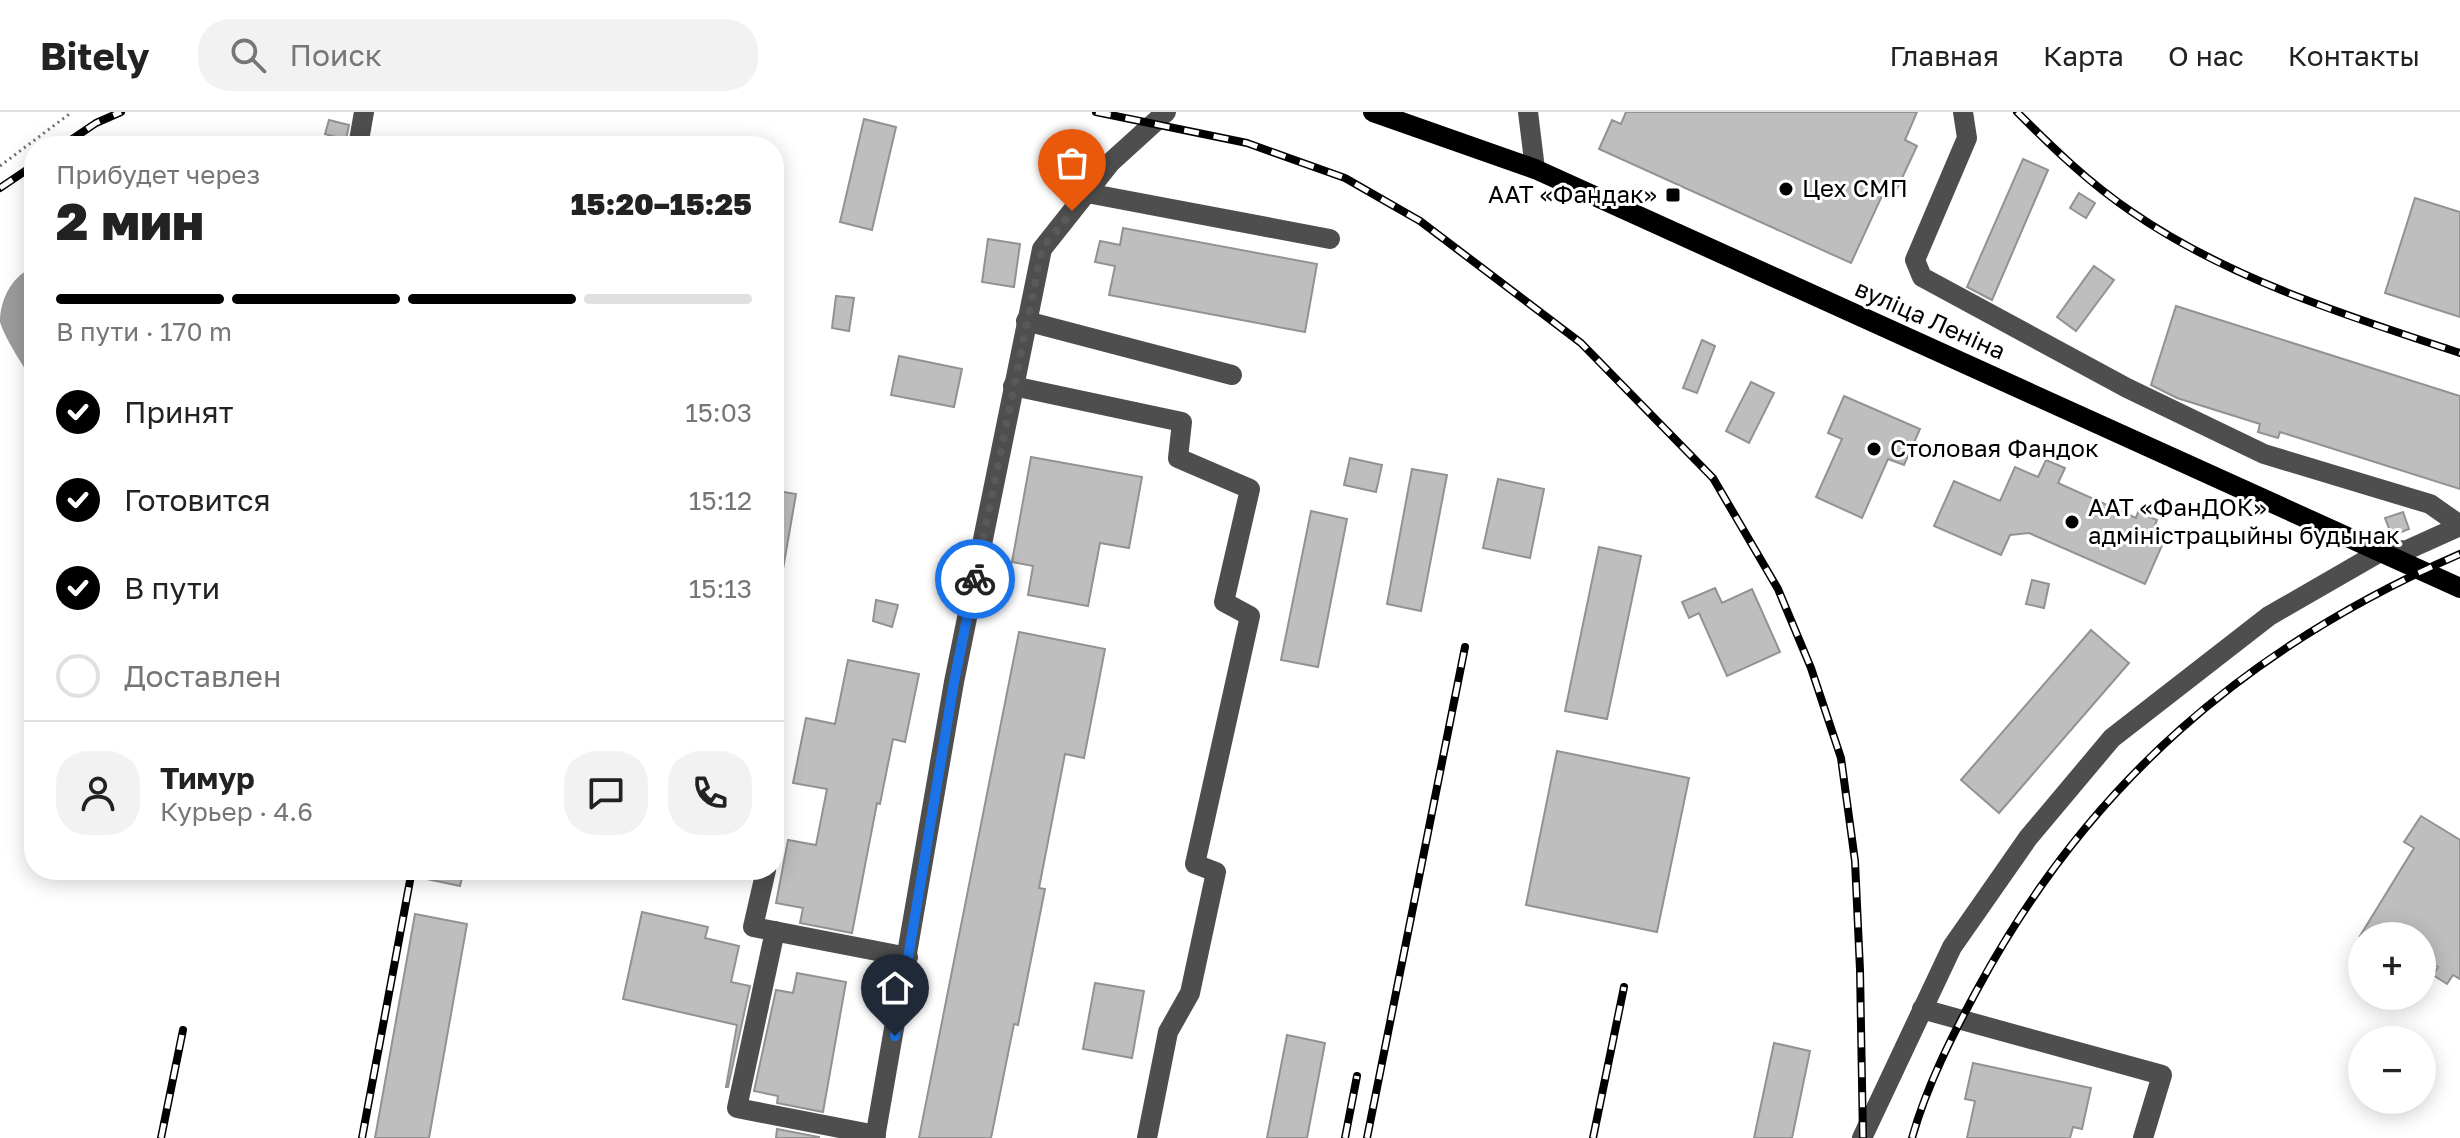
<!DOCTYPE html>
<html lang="ru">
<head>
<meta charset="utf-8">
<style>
  :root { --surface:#fff; --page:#f2f2f2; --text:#222; --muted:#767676; --line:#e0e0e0; --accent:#000 }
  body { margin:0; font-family:"Golos Text",sans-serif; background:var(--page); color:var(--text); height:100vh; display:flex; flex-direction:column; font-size:30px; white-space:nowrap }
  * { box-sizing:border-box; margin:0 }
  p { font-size:26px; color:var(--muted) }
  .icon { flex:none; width:44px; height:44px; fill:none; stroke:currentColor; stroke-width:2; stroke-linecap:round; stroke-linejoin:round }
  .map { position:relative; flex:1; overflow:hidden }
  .panel { position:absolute; left:24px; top:24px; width:760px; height:744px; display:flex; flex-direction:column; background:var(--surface); border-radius:32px; box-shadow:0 4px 20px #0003 }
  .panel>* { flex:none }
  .fabs { position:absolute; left:2348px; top:810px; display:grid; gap:16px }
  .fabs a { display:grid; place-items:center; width:88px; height:88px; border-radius:50%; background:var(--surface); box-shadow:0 4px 20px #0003; font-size:40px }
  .pin { position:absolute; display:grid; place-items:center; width:68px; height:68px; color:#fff; margin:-82px -34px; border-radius:50% 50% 50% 0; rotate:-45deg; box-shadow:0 0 8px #0007 }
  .pin .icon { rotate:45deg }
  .courier { position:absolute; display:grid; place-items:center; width:80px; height:80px; margin:-40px; border:6px solid #1a73e8; border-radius:50%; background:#fff; color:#222; box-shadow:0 2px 10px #0007 }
  .summary em { font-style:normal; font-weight:800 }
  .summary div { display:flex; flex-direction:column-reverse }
  .summary { display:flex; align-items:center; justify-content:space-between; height:136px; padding:0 32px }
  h1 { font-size:52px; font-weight:800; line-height:60px }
  .bar { display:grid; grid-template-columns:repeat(4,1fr); gap:12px 8px; align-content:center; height:96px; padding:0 32px }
  .bar i { height:10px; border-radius:6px; background:var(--line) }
  .bar .selected { background:var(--accent) }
  .bar p { grid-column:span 4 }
  .line { display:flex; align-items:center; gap:20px; padding:0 32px; border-top:2px solid var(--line) }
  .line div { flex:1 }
  .round { display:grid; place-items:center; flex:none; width:84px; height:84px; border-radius:32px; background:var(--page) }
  ol { padding:0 32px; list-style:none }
  li { display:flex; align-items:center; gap:24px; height:88px }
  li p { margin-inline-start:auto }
  li .icon { padding:8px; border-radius:50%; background:var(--accent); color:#fff; stroke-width:4 }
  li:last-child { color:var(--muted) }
  li i { width:44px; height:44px; border:4px solid var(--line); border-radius:50% }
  header { display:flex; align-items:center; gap:48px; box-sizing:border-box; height:112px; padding:0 40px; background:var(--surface); border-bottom:2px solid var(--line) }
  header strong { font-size:38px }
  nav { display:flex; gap:44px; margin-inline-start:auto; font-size:28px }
  .search { width:560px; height:72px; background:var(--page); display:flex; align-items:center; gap:20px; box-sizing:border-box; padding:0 28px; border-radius:32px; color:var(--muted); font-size:30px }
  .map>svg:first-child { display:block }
  .water { fill:#9c9c9c }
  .building { fill:#bebebe; stroke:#929292; stroke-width:2 }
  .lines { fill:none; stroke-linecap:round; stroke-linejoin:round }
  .path { stroke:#707070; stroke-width:3; stroke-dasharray:2 4; stroke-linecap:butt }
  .minor { stroke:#4e4e4e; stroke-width:20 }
  .major { stroke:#000; stroke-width:20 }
  .rail-casing { stroke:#000; stroke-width:8 }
  .rail { stroke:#fff; stroke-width:5; stroke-dasharray:15; stroke-linecap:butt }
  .done { stroke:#595959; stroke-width:8; stroke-dasharray:0 14.4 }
  .route { stroke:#1a73e8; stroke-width:10 }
  .poi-dot { fill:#000; stroke:#fff; stroke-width:3 }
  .labels { text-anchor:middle; stroke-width:6; stroke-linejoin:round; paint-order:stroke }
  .poi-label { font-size:24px; fill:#000; stroke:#fff; text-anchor:start }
  .street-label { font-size:24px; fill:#000; stroke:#fff }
</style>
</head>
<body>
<header>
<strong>Bitely</strong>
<div class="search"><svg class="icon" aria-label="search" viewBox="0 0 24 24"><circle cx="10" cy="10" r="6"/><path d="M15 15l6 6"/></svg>Поиск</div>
<nav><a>Главная</a><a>Карта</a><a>О нас</a><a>Контакты</a></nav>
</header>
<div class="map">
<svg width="2460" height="1026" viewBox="0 0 2460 1026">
  <rect width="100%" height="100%" fill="#fff"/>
  <path class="water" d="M34,155V272C24,254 6,229 0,210C0,186 13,163 34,155Z"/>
  <g class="building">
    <polygon points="1626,0 1917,0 1905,28 1917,34 1896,79 1886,75 1851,151 1599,37 1612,8 1621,12"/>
    <polygon points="864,7 896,15 872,118 840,110"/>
    <polygon points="329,8 349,13 346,28 325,22"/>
    <polygon points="2023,47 2048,58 1992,188 1967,175"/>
    <polygon points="2079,81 2095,91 2086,106 2070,96"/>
    <polygon points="2415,86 2460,100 2460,205 2385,181"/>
    <polygon points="1123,116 1317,152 1305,220 1109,183 1115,154 1095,150 1100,129 1120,133"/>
    <polygon points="988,127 1020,132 1014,175 982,170"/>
    <polygon points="2094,154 2114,168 2076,219 2057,205"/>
    <polygon points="836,184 854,186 849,219 832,216"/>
    <polygon points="2176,194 2460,284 2460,377 2280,320 2278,326 2258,320 2260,312 2177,286 2151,273"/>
    <polygon points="1702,228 1715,234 1697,281 1683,276"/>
    <polygon points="899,244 962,257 954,295 891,283"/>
    <polygon points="1751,270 1774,281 1749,331 1726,319"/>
    <polygon points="1844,284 1920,317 1904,353 1888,347 1862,406 1816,385 1842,327 1828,321"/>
    <polygon points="1031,345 1142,365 1129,436 1100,431 1088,494 1028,483 1033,454 1012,450"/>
    <polygon points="1350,346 1382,353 1376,380 1344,373"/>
    <polygon points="2046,348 2065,356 2058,371 2136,406 2138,400 2157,408 2154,416 2167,422 2145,472 2029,421 2010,423 2001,443 1934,414 1954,369 2000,389 2015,355 2038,365"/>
    <polygon points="1412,357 1447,363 1421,499 1387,492"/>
    <polygon points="1498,367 1544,377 1530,446 1483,436"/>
    <polygon points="778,379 796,382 782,463 774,462 774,402"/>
    <polygon points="1311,399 1347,407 1318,555 1281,548"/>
    <polygon points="2403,400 2409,417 2392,424 2385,406"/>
    <polygon points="1599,435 1641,444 1607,607 1565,599"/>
    <polygon points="2032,468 2049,472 2044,496 2026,492"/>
    <polygon points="1715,476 1722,491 1752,477 1780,540 1727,564 1699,501 1689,506 1682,490"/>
    <polygon points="876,488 898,493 892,515 873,509"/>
    <polygon points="2091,518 2129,551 1999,701 1961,668"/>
    <polygon points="1019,520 1105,537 1084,646 1065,642 1039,776 1045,777 1018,913 1014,912 991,1026 919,1026"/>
    <polygon points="848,548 919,562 905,630 893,627 880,692 877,691 852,821 800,811 803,796 776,791 788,728 816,733 827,677 793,671 806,606 835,612"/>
    <polygon points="1557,639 1689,666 1657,820 1526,793"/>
    <polygon points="2421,704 2460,728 2460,867 2453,863 2447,872 2433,863 2438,855 2422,846 2422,824 2360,824 2414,736 2404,730"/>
    <polygon points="418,758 464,758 460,774 417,765"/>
    <polygon points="642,800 708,815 705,826 739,834 731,870 750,874 728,975 726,975 737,913 623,887"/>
    <polygon points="415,802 467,812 429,1026 375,1026"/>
    <polygon points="797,861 846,870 823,1000 777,991 778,984 754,979 776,878 793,881"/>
    <polygon points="1095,871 1144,879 1132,946 1083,937"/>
    <polygon points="1287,923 1325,931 1307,1026 1267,1026"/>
    <polygon points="1774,931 1810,939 1792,1026 1754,1026"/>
    <polygon points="1973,951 2091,976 2082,1017 2073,1015 2070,1026 1967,1026 1975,989 1965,987"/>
    <polygon points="777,1017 819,1025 819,1026 776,1026"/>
  </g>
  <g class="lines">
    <polyline class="path" points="0,54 72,0"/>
    <g class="minor">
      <polyline points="1528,0 1535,57"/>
      <polyline points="1963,0 1967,26 1915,148 1922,165 2127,276 2264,342 2430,392 2460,413"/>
      <polyline points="358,34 364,0"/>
      <polyline points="1087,81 1330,127"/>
      <polyline points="1026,209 1232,263"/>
      <polyline points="1013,274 1182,310 1178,346 1250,377 1224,490 1250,504 1195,752 1216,760 1190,881 1168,920 1147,1026"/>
      <polyline points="766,758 753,815 908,845"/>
      <polyline points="775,819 737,996 876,1023"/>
      <polyline points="1922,897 2162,963 2143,1026"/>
      <polyline points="875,1026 954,570 1042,137 1111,50 1166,0"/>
      <polyline points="1862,1026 1952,835 2028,726 2112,626 2269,504 2380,440 2407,438 2460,414"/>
    </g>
    <polyline class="major" points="1373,0 1535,57 2460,476"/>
    <defs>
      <g id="rail">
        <polyline points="1096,0 1247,31 1345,66 1420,109 1581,231 1713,366 1778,477 1811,556 1841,646 1855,749 1860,858 1863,1026"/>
        <path d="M2017,0C2053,36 2089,71 2132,100C2229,167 2348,204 2460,241"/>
        <polyline points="62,34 96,11 121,0"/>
        <polyline points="0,76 34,53"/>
        <polyline points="161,1026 183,918"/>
        <polyline points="362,1026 412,758"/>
        <polyline points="1345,1026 1357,964"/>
        <polyline points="1367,1026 1465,535"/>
        <polyline points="1593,1026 1624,875"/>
        <path d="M1912,1026C1927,973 1952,924 1978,876C2089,671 2247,535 2460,442"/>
      </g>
    </defs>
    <use href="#rail" class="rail-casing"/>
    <use href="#rail" class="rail"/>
  </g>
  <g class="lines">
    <polyline class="done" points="975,467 1042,137 1072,99"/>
    <polyline class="route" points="895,924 954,570 975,467"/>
  </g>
  <g class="poi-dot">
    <circle cx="1786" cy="77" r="8"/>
    <rect x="1665" y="75" width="16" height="16" rx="4"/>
    <circle cx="1874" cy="337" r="8"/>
    <circle cx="2072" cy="410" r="8"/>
  </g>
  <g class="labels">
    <g class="poi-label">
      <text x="1802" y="85">Цех СМП</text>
      <text x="1657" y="91" text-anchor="end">ААТ «Фандак»</text>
      <text x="1890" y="345">Столовая Фандок</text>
      <text x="2088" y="404">ААТ «ФанДОК»<tspan x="2088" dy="28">адміністрацыйны будынак</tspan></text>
    </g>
    <g class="street-label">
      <text transform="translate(1930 208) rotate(24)" y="8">вуліца Леніна</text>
    </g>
  </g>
</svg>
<div class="fabs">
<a>+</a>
<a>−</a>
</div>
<div class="pin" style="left:1072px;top:99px;background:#ea580c"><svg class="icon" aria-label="bag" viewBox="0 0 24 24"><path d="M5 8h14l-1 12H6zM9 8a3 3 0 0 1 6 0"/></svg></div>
<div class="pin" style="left:895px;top:924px;background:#1f2937"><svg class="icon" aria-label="home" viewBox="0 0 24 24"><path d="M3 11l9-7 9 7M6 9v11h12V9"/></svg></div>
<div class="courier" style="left:975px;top:467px"><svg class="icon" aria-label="bike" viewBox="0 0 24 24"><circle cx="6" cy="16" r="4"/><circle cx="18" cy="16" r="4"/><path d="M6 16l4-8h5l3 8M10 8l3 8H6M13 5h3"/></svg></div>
<section class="panel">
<div class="summary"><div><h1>2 мин</h1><p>Прибудет через</p></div><em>15:20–15:25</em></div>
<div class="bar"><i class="selected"></i><i class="selected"></i><i class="selected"></i><i></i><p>В пути · 170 m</p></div>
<ol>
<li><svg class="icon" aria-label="check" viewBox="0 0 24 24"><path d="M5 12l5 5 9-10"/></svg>Принят<p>15:03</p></li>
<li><svg class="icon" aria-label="check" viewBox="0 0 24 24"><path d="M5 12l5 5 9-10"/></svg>Готовится<p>15:12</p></li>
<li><svg class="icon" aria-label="check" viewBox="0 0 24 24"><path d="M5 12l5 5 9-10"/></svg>В пути<p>15:13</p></li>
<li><i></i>Доставлен</li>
</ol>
<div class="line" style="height:144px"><a class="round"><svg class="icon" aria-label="person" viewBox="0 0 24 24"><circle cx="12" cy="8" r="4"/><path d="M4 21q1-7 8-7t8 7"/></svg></a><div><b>Тимур</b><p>Курьер · 4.6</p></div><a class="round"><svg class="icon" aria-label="chat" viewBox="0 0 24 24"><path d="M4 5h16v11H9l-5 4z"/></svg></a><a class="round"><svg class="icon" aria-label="phone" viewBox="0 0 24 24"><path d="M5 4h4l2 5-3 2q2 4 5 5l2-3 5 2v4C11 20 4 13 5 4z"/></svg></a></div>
</section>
</div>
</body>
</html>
